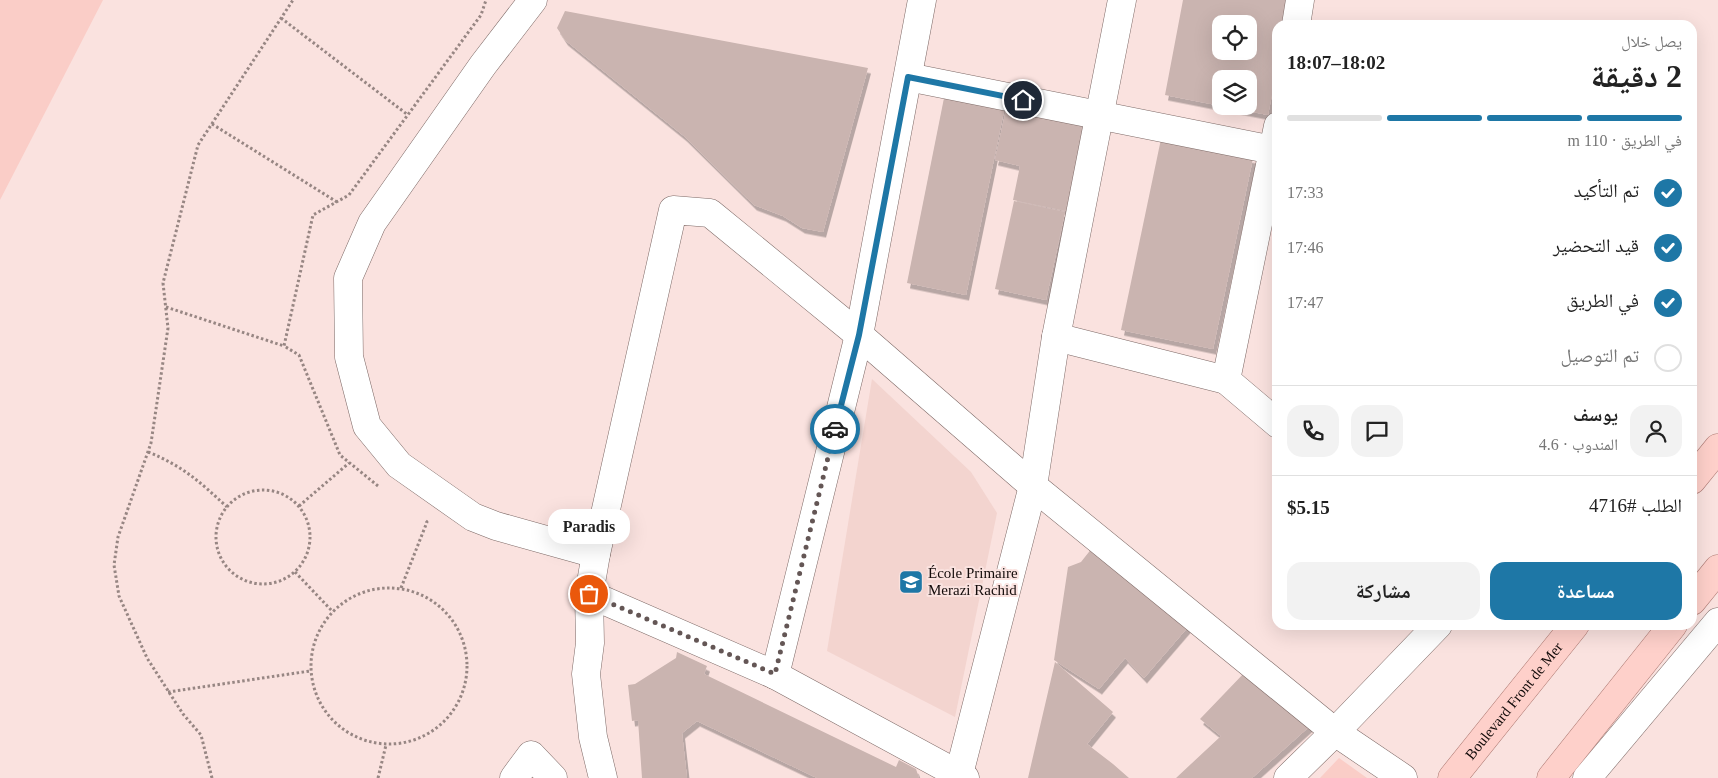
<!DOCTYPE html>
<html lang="ar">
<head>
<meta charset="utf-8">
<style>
  :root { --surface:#fff; --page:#f2f2f2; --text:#222; --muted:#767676; --line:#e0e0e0; --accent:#1e77a6 }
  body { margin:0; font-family:"Times New Roman","Noto Naskh Arabic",serif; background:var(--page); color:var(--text); direction:rtl; height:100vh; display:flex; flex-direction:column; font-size:19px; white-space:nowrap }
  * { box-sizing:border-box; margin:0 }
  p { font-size:16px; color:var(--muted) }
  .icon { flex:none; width:28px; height:28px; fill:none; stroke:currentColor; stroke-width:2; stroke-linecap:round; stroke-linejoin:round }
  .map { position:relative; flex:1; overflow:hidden; direction:ltr }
  .details { position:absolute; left:1272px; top:20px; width:425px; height:610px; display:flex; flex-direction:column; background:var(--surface); border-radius:15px; box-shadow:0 5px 20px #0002; direction:rtl }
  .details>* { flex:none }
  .fabs { position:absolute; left:1212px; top:15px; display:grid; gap:10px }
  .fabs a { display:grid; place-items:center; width:45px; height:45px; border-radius:10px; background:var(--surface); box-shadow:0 5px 20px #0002; font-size:25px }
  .pin { position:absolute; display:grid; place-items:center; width:42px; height:42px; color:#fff; margin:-21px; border:2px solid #fff; border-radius:50%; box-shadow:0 1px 5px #0007 }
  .courier { position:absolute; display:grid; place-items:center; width:50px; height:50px; margin:-25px; border:4px solid #1e77a6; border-radius:50%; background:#fff; color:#222; box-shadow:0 1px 6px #0007 }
  .bubble { position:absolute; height:35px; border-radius:15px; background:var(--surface); box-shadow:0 5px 20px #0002; font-size:16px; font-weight:800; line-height:35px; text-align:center; direction:rtl }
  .headline em { font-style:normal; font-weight:800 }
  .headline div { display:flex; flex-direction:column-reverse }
  .headline { display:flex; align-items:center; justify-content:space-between; height:85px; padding:0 15px }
  h1 { font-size:32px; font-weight:800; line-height:38px }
  .bar { display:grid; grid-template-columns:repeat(4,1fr); gap:8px 5px; align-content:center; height:60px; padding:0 15px }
  .bar i { height:6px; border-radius:4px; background:var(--line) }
  .bar .current { background:var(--accent) }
  .bar p { grid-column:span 4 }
  .line { display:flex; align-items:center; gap:12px; padding:0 15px; border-top:1px solid var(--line) }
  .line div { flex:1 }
  .round { display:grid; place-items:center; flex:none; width:52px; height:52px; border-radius:15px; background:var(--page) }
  ol { padding:0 15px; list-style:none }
  li { display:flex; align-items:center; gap:15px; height:55px }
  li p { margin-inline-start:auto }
  li .icon { padding:5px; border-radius:50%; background:var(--accent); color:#fff; stroke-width:4 }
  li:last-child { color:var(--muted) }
  li i { width:28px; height:28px; border:2px solid var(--line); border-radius:50% }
  .cta { display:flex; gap:10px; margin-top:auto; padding:10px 15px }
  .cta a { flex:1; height:58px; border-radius:15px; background:var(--accent); color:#fff; font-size:20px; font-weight:800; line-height:58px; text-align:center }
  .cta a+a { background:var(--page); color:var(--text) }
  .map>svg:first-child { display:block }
  .built { fill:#f3d4cf }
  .grass { fill:#facdc7 }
  .building { fill:#cab4b0; fill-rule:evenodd; filter:url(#shadow) }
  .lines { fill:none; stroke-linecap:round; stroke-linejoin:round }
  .minor-casing { stroke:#7d6966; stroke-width:29 }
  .major-casing { stroke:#ab7770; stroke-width:29 }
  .path { stroke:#978683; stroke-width:3; stroke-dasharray:2.5 2.5; stroke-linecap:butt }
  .minor { stroke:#fff; stroke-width:28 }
  .major { stroke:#fed0ca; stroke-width:28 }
  .done { stroke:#645655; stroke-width:5; stroke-dasharray:0 9 }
  .route { stroke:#1e77a6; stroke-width:6 }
  .labels { text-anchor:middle; stroke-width:4; stroke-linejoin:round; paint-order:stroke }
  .poi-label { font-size:15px; fill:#130b0a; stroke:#fae2df; text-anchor:start }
  .street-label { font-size:15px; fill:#130b0a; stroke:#fae2df }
</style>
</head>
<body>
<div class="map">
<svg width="1718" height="778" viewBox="0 0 1718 778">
  <defs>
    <filter id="shadow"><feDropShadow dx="3" dy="5.5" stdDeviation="0" flood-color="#0004"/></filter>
  </defs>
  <rect width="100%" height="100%" fill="#fae2df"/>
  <polygon class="built" points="872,379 971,472 997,513 955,717 827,651"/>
  <g class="grass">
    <polygon points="0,0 103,0 0,200"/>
    <polygon points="1339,758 1367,778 1320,778"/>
  </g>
  <g class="building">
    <path d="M1183,0H1290L1285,25H1278V64L1268,115L1227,107L1249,106V79H1221V106L1165,95ZM1221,24H1249V51H1221Z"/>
    <polygon points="565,11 868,68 823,232 802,228 783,216 754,205 684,136 565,40 557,28"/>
    <polygon points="946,88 1006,101 966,295 907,283"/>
    <polygon points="1008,101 1086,117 1066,211 1013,200 1020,166 995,160"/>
    <polygon points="1161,139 1253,158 1213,349 1121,330"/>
    <polygon points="1014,201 1065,212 1046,300 995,289"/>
    <polygon points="1096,543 1188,627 1144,678 1125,658 1099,689 1054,660 1068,567 1081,562"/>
    <polygon points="677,652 707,666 704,674 896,767 899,760 916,769 919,778 817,778 697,721 682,733 687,778 642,778 638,720 632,721 628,685 635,684 676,658"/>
    <polygon points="1055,662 1113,712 1087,744 1113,764 1129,778 1028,778"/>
    <polygon points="1247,670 1311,725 1252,778 1176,778 1221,736 1200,719"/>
  </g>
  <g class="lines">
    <defs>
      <g id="minor">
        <polyline points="533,0 483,65 372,223 348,278 349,357 367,426 399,465 473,517 496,526 596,554"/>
        <polyline points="1296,25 1300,0"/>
        <polyline points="908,77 1273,150"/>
        <polyline points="1278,126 1226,380 1278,424"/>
        <polyline points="1056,337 1226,380"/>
        <polyline points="589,594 590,643 586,674 593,737 603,778"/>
        <polyline points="775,675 859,335 922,0"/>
        <polyline points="514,778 531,755 553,778"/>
        <polyline points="958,778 1033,486 1056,337 1122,0"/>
        <polyline points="965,778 775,675 589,594 596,554 673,210 710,213 859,335 1033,486 1335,732 1403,778"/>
        <polyline points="1288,778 1335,732 1438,625"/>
        <polyline points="1587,778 1718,622"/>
      </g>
      <g id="major">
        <polyline points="1692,480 1718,448"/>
        <polyline points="1692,601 1718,569"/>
        <path id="s1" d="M1452,778L1575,625"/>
        <polyline points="1551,778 1673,625"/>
      </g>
    </defs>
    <use href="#minor" class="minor-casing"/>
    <use href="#major" class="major-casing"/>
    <g class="path">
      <polyline points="281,18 408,115"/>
      <polyline points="212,124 337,202"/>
      <polyline points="166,307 284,346"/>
      <path d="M148,452C183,466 200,482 227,507"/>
      <polyline points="378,486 340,455 299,355 284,346 313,215 349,195 481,15 486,0"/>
      <circle cx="263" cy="537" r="47"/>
      <polyline points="299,506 349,463"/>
      <polyline points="295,572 333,612"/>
      <circle cx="389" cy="666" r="78"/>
      <polyline points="401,588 427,522 425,520"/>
      <polyline points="168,692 310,671"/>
      <polyline points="212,778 201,735 183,714 147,658 119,596 114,565 118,537 151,443 168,328 163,283 198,145 293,0"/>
      <polyline points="378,778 386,745"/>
    </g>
    <use href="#minor" class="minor"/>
    <use href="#major" class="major"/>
  </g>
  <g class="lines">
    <polyline class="done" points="589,594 775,674 835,429"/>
    <polyline class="route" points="835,429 859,335 908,77 1023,100"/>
  </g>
  <defs>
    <symbol id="school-square" viewBox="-11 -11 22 22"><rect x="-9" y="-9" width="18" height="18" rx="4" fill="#1e77a6" stroke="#fae2df"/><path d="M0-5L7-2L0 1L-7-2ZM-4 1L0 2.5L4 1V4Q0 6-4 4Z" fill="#fff"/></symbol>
  </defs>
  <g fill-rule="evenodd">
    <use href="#school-square" x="897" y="568" width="28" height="28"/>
  </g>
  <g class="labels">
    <g class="poi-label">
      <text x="928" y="578">École Primaire<tspan x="928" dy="17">Merazi Rachid</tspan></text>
    </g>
    <g class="street-label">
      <text dy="5" stroke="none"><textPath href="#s1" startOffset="99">Boulevard Front de Mer</textPath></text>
    </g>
  </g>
</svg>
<div class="fabs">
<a><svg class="icon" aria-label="locate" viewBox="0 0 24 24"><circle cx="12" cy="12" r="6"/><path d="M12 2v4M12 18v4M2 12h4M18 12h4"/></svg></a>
<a><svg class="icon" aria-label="layers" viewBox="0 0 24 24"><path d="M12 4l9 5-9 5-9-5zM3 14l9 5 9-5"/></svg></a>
</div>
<div class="pin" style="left:589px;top:594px;background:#ea580c"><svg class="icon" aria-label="bag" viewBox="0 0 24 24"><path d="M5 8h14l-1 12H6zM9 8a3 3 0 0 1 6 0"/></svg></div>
<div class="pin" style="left:1023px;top:100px;background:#1f2937"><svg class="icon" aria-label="home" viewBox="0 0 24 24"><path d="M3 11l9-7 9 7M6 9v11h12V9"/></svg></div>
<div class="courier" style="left:835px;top:429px"><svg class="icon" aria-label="car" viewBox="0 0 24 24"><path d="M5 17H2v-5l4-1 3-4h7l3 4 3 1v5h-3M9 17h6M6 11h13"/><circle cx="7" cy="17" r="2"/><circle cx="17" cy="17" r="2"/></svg></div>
<div class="bubble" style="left:548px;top:509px;width:82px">Paradis</div>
<section class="details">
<div class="headline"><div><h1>2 دقيقة</h1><p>يصل خلال</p></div><em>18:02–18:07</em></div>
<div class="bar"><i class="current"></i><i class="current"></i><i class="current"></i><i></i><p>في الطريق · 110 m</p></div>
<ol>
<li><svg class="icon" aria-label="check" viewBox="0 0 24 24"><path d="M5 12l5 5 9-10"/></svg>تم التأكيد<p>17:33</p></li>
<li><svg class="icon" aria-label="check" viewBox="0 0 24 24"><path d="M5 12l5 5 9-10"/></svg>قيد التحضير<p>17:46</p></li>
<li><svg class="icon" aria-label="check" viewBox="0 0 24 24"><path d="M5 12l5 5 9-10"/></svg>في الطريق<p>17:47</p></li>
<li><i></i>تم التوصيل</li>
</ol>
<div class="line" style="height:90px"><a class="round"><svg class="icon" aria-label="person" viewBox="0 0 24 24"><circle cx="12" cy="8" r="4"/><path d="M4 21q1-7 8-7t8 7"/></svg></a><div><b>يوسف</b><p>المندوب · 4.6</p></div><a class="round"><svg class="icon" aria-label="chat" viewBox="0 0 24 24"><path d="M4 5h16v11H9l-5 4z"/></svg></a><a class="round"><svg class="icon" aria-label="phone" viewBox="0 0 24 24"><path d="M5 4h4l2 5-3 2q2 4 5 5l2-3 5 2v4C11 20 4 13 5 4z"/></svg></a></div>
<div class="line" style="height:65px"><div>الطلب #4716</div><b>$5.15</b></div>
<div class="cta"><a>مساعدة</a><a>مشاركة</a></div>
</section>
</div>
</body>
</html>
